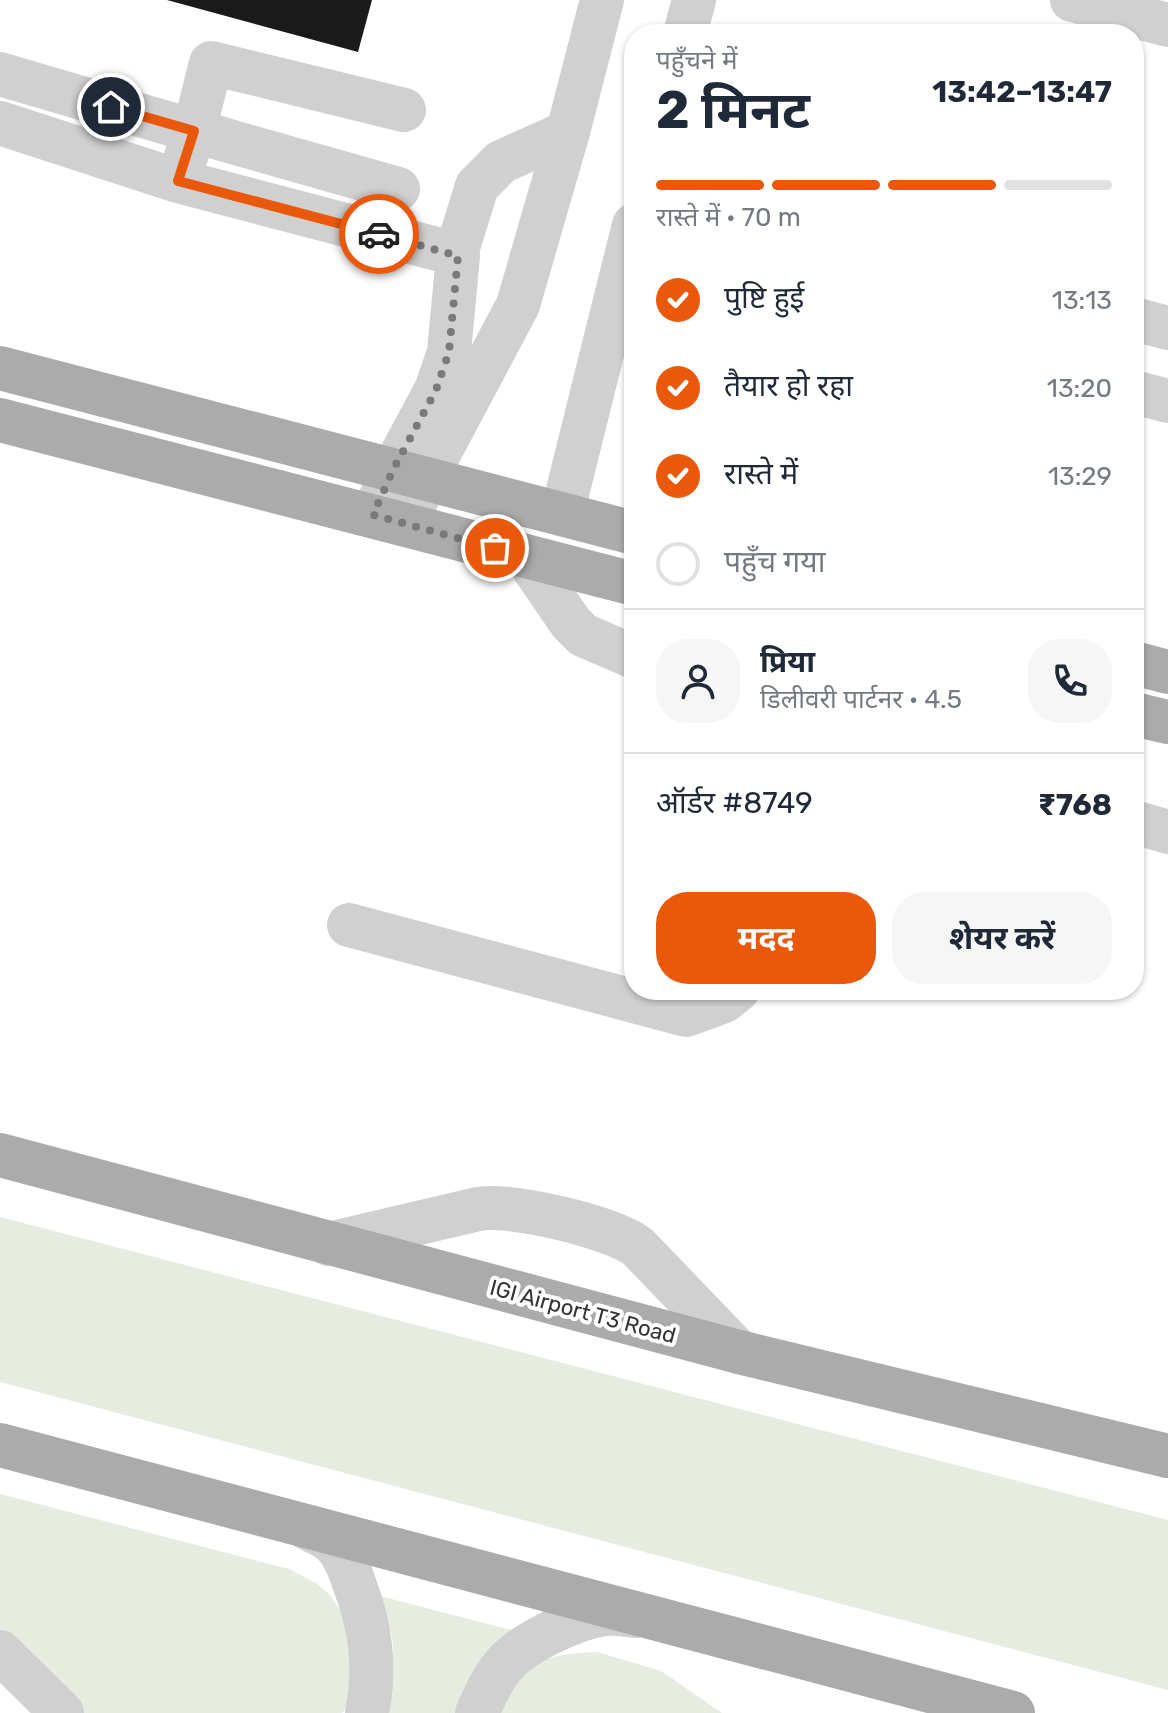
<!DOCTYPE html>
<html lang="hi">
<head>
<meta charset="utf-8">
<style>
  :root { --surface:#fff; --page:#f6f6f7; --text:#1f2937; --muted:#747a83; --line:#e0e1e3; --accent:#ea580c }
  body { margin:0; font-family:Rubik,"Noto Sans Devanagari",sans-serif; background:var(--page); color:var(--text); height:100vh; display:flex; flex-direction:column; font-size:30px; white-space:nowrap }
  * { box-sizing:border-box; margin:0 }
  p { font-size:26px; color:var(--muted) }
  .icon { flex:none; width:44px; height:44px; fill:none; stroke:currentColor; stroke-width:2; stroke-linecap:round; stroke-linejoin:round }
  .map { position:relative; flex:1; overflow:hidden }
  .panel { position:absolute; left:624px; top:24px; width:520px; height:976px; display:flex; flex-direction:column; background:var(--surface); border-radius:32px; box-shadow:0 2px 6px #0004 }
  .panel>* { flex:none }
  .pin { position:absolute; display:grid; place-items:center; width:68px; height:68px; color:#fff; margin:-34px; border:4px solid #fff; border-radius:50%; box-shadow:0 2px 8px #0007 }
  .courier { position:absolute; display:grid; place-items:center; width:80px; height:80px; margin:-40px; border:6px solid #ea580c; border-radius:50%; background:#fff; color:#222; box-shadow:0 2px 10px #0007 }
  .overview em { font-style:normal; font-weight:700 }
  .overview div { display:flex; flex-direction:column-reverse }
  .overview { display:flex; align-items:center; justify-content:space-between; height:136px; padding:0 32px }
  h1 { font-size:52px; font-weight:700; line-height:60px }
  .bar { display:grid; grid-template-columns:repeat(4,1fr); gap:12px 8px; align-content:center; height:96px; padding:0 32px }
  .bar i { height:10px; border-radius:6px; background:var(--line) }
  .bar .on { background:var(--accent) }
  .bar p { grid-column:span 4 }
  .line { display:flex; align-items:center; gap:20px; padding:0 32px; border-top:2px solid var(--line) }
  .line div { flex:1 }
  .round { display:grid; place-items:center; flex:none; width:84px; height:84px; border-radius:32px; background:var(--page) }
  ol { padding:0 32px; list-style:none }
  li { display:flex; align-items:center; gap:24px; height:88px }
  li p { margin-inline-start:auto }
  li .icon { padding:8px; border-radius:50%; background:var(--accent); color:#fff; stroke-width:4 }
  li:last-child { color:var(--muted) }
  li i { width:44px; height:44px; border:4px solid var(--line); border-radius:50% }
  .button { display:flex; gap:16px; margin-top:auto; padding:16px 32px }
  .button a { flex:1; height:92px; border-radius:32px; background:var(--accent); color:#fff; font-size:32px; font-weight:700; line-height:92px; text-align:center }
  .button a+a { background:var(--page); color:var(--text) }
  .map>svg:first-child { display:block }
  .green { fill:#e6ecdf }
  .building { fill:#1a1a1a }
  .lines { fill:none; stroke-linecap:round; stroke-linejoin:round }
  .minor { stroke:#d0d0d0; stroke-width:44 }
  .major { stroke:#ababab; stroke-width:44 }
  .done { stroke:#7a7a7a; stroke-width:8; stroke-dasharray:0 14.4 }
  .route { stroke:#ea580c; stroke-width:10 }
  .labels { text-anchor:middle; stroke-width:8; stroke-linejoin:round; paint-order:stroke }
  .street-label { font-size:22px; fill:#333; stroke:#fff }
</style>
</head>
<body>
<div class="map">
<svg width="1168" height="1713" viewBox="0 0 1168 1713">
  <rect width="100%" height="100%" fill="#fff"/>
  <g class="green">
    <polygon points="0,1217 1168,1520 1168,1690 0,1382"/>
    <polygon points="0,1494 289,1569 316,1583 329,1594 346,1618 356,1644 348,1705 342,1713 83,1713 0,1638"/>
    <path d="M376,1595L519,1632L458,1713H390C387,1693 392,1676 393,1656C395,1634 385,1614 376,1595Z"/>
    <path d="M597,1652L661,1671L722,1713H496C502,1702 508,1689 515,1680C535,1656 568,1653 597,1652Z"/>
  </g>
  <polygon class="building" points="167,0 372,0 358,52"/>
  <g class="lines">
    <g class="minor">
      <polyline points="1072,0 1168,25"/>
      <polyline points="685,34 694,0"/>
      <polyline points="0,74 194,131 186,157"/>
      <polyline points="0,123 178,181 456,254"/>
      <polyline points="398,189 194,131 211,63 404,110"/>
      <polyline points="1134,319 1168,328"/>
      <polyline points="1134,392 1168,401"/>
      <polyline points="562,514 634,225"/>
      <polyline points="373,515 393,470 436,390 449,352 458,256 456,254 477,186 501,162 568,132"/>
      <polyline points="406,525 426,478 518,305 568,132 602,0"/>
      <polyline points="525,556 571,623 583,635 634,657"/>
      <polyline points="1134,822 1168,832"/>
      <polyline points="349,925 686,1015 724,1001 738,990"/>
      <path d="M329,1244L478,1209C511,1203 612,1227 638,1247L739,1352"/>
      <path d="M307,1528C316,1533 327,1537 334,1544C345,1556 349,1569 354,1583C371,1627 376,1667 367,1713"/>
      <polyline points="0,1652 62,1713"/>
      <path d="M477,1713C485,1696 492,1678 505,1664C524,1642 576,1618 605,1614C615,1613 626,1615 636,1616"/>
    </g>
    <g class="major">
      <polyline points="0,368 634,533"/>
      <polyline points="0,420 634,584"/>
      <polyline points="1134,663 1168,672"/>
      <polyline points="1134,714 1168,722"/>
      <polyline points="0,1155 739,1352 1168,1456"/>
      <polyline points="0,1445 1013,1713"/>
    </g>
  </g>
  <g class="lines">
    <polyline class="done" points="379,234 458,256 449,352 436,390 393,470 373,515 495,548"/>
    <polyline class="route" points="111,107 194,131 178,181 379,234"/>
  </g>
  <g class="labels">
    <g class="street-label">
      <text transform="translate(583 1311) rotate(15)" y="8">IGI Airport T3 Road</text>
    </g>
  </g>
</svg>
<div class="pin" style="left:495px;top:548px;background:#ea580c"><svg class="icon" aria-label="bag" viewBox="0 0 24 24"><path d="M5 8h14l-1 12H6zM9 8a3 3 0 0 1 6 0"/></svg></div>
<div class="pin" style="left:111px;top:107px;background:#1f2937"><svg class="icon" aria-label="home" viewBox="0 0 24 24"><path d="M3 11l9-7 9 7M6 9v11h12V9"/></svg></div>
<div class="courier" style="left:379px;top:234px"><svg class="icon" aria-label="car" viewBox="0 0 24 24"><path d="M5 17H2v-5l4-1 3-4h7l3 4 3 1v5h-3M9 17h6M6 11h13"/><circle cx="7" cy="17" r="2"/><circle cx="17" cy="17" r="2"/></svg></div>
<section class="panel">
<div class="overview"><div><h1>2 मिनट</h1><p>पहुँचने में</p></div><em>13:42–13:47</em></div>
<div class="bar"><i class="on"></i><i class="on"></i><i class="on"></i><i></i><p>रास्ते में · 70 m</p></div>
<ol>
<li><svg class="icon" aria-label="check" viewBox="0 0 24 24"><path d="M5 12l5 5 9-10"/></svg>पुष्टि हुई<p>13:13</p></li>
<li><svg class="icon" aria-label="check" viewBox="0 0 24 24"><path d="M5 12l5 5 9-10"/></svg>तैयार हो रहा<p>13:20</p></li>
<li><svg class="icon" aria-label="check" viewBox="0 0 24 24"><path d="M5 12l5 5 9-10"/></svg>रास्ते में<p>13:29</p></li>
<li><i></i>पहुँच गया</li>
</ol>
<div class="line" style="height:144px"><a class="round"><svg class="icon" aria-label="person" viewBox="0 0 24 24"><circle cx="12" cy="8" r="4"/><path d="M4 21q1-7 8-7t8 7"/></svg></a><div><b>प्रिया</b><p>डिलीवरी पार्टनर · 4.5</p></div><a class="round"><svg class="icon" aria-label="phone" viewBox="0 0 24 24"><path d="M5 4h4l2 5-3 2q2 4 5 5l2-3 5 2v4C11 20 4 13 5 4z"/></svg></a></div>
<div class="line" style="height:104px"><div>ऑर्डर #8749</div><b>₹768</b></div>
<div class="button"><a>मदद</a><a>शेयर करें</a></div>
</section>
</div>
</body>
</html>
